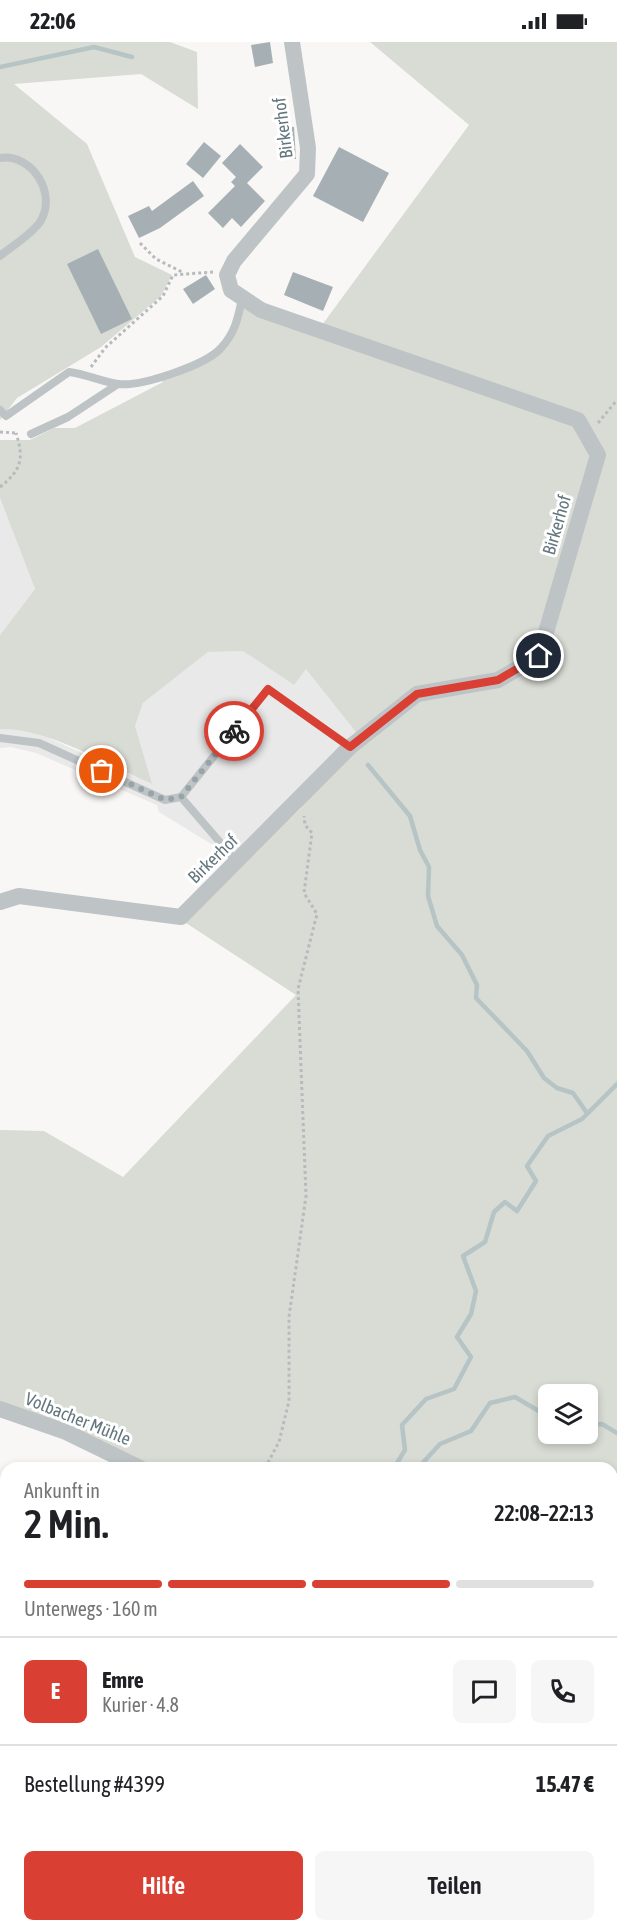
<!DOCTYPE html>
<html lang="de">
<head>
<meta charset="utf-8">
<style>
  :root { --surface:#fff; --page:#f6f6f6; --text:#202124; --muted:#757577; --line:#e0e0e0; --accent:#da3f33 }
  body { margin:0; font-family:"Asap Condensed",sans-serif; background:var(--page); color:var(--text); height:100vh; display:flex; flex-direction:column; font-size:22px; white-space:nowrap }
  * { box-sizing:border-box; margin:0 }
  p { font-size:20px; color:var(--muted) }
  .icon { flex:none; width:33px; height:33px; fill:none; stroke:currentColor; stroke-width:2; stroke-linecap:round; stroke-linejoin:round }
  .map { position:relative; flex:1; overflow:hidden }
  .panel { position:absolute; left:0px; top:1420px; width:618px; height:470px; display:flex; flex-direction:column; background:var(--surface); border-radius:18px 18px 0 0; box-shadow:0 3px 9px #0003 }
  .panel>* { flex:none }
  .fabs { position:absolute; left:538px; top:1342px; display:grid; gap:12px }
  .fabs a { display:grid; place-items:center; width:60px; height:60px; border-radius:9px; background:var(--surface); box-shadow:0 3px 9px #0003; font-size:30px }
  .pin { position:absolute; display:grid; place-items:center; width:51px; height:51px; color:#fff; margin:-26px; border:3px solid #fff; border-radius:50%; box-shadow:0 2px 6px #0007 }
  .courier { position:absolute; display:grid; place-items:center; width:60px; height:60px; margin:-30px; border:4px solid #da3f33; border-radius:50%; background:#fff; color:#222; box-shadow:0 2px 8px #0007 }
  .summary em { font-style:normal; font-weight:600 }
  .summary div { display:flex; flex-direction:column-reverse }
  .summary { display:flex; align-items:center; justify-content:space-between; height:102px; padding:0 24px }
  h1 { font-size:39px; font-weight:600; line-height:45px }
  .bar { display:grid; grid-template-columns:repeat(4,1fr); gap:9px 6px; align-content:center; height:72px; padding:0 24px }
  .bar i { height:8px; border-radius:4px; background:var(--line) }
  .bar .active { background:var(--accent) }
  .bar p { grid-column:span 4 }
  .line { display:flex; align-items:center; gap:15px; padding:0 24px; border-top:2px solid var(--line) }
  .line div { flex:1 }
  .round { display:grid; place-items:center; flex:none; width:63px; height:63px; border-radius:9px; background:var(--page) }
  .button { display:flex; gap:12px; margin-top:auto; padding:12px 24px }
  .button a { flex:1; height:69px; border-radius:9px; background:var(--accent); color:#fff; font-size:24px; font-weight:600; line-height:69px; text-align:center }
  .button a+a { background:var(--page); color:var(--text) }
  .status { display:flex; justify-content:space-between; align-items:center; height:42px; padding:0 30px; background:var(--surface); direction:ltr }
  .status svg { height:16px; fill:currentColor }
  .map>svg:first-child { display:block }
  .built { fill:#e8e9e8 }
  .green { fill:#d8dcd4; fill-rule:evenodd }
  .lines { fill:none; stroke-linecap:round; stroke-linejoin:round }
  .stream { stroke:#b6c4c6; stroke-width:4.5 }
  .building { fill:#a6b0b4 }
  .path { stroke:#b7bbbd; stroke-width:3; stroke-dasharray:3 3; stroke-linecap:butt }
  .lane { stroke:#bec4c6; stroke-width:8 }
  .street { stroke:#bec4c6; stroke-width:16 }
  .done { stroke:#98a4a8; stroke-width:6; stroke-dasharray:0 10.8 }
  .route { stroke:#da3f33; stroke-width:8 }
  .labels { text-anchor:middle; stroke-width:6; stroke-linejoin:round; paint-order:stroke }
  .street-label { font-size:18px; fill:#64777e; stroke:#fff }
</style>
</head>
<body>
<div class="status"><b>22:06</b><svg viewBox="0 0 49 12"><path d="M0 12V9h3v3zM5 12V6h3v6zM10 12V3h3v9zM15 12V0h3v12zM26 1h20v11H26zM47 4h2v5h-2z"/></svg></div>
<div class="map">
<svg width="617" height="1889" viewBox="0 0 617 1889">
  <rect width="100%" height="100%" fill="#f8f7f5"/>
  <g class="built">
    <polygon points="0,456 35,547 0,593"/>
    <polygon points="243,609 294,643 306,626 359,694 234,816 159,770 157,763 36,711 11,705 0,706 0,687 19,686 40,692 151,742 135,684 143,661 208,610"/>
  </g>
  <g class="green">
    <polygon points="0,0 170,0 197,10 198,67 141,32 14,42 87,102 135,215 172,233 161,254 101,305 17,356 0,378"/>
    <path d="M370,0H617V1889H367V1884H612V1426H144L0,1365V1088L44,1089L123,1135L296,953L186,881L300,767L352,708L420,655L542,616L603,416L584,376L322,283L469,83ZM549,1353H588V1392H549Z"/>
    <path d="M243,261L574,381L593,415L536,612L496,635L415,649L359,694L306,627L294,643L243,609L208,610L143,661L135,684L152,742C108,723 46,685 0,687V593L35,547L0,456V398H30L54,386H75L163,340L161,337L220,310Z"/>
    <polygon points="0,1537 6,1538 6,1749 0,1746"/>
  </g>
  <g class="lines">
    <g class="stream">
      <polyline points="0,25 94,5 132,15"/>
      <polyline points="368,723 410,774 420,808 429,825 428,854 437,884 462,913 477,943 476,956 527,1009 544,1036 557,1046 573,1051 587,1071"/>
      <polyline points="588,1383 602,1382 617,1391"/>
      <polyline points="394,1426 405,1408 402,1383 426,1357 454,1347 471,1315 457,1295 471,1272 476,1249 463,1214 485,1200 494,1170 505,1160 517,1169 536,1139 527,1124 548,1094 582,1077 617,1042"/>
      <polyline points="418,1426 440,1402 471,1389 490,1361 515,1355 549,1375"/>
      <polyline points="0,1442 6,1444"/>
      <polyline points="0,1473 6,1484"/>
      <polyline points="598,1884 598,1889"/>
    </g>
  </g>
  <g class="building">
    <polygon points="270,0 273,21 255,25 251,3"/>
    <polygon points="286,84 294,85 296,117 285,116"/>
    <polygon points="204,100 221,114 203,136 186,122"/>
    <polygon points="240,102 263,125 247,141 265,159 241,185 232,176 223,186 208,171 235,144 231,140 236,135 222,121"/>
    <polygon points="339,105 389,131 363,180 313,154"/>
    <polygon points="193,139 204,154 160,186 139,196 128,174 149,164 152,169"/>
    <polygon points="98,207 132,277 101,292 67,222"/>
    <polygon points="293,230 333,245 323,269 284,253"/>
    <polygon points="206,233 215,247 193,262 183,247"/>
  </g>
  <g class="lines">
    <g class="path">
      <polyline points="140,201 156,217 184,231"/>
      <polyline points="91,325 105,306 163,254 173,233 213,230"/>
      <polyline points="598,381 617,358"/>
      <polyline points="0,390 16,391"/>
      <path d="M0,445C22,428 24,416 16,391"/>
      <polyline points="265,1426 279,1400 289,1359 289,1275 306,1154 298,947 317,872 304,851 312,791 305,783 304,774"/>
    </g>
    <g class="lane">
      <path d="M0,116C32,111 58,152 40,180C31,193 12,204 0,214"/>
      <path d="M0,368L6,374L69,330C86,332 102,340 118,342C141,345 206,323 221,306C235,291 238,276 242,257"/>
      <polyline points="31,392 68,375 118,342"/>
      <polyline points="0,696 39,701 165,758 181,755"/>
      <polyline points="237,820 181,755 268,647 350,705"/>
      <polyline points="163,1889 165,1884"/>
    </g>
    <g class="street">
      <polyline points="0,860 19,854 181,875 350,705 417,652 498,638 539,614 598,413 578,378 261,268 231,248 227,233 234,219 307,132 308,106 292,0"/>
      <polyline points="0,1367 66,1390 140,1426"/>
      <polyline points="612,1636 617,1640"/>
    </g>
  </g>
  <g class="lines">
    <polyline class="done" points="102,729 165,758 181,755 234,689"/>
    <polyline class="route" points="234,689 268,647 350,705 417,652 498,638 539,614"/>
  </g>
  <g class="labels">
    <g class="street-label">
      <text transform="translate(283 86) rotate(-97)" y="6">Birkerhof</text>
      <text transform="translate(557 483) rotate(-74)" y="6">Birkerhof</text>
      <text transform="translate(213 817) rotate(-44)" y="6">Birkerhof</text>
      <text transform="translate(78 1377) rotate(22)" y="6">Volbacher Mühle</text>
    </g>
  </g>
</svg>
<div class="fabs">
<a><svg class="icon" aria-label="layers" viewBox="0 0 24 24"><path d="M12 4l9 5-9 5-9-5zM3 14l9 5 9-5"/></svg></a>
</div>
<div class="pin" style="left:102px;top:729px;background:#ea580c"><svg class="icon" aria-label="bag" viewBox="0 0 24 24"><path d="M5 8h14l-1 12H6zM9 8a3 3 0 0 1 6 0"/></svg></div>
<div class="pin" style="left:539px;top:614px;background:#1f2937"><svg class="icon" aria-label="home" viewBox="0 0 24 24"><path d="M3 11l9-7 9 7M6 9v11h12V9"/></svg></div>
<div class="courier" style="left:234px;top:689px"><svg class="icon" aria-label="bike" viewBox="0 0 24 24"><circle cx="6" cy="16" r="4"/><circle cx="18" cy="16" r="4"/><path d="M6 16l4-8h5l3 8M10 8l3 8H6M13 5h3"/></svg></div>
<section class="panel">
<div class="summary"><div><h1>2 Min.</h1><p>Ankunft in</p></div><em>22:08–22:13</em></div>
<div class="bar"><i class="active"></i><i class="active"></i><i class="active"></i><i></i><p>Unterwegs · 160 m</p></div>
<div class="line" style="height:108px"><b class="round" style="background:var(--accent);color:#fff">E</b><div><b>Emre</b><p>Kurier · 4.8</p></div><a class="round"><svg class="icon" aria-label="chat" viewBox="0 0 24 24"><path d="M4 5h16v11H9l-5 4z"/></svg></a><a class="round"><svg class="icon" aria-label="phone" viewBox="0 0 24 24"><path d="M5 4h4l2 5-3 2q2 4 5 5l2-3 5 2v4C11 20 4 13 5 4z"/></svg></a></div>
<div class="line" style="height:78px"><div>Bestellung #4399</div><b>15.47 €</b></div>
<div class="button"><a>Hilfe</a><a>Teilen</a></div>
</section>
</div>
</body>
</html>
